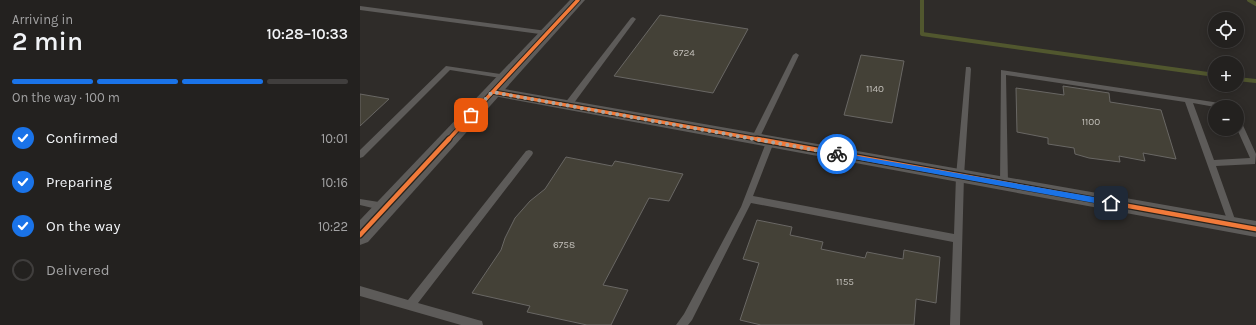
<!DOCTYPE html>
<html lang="en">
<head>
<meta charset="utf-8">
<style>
  :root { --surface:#23211f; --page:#2b2928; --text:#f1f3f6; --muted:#a3a3a4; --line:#403e3d; --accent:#1a73e8 }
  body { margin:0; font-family:Karla,sans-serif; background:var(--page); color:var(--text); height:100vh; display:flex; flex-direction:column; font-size:15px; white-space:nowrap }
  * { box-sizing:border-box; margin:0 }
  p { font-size:13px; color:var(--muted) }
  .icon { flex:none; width:22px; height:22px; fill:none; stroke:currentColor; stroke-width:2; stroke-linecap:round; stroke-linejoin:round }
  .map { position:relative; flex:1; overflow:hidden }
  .drawer { display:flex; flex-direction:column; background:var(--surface); width:360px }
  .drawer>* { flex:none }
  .controls { position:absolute; left:848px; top:12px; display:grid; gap:8px }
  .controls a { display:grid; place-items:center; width:36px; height:36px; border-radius:50%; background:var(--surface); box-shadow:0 2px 10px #0003,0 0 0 1px var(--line); font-size:20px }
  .pin { position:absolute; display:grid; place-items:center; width:34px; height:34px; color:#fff; margin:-17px; border-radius:8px; box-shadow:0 2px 6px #0006 }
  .courier { position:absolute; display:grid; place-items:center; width:40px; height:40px; margin:-20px; border:3px solid #1a73e8; border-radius:50%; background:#fff; color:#222; box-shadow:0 1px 5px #0007 }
  .headline em { font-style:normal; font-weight:600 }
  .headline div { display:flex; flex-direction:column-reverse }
  .headline { display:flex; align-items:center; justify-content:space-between; height:68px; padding:0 12px }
  h1 { font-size:26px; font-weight:600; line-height:30px }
  .bar { display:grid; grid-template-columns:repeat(4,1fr); gap:6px 4px; align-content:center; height:48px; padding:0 12px }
  .bar i { height:5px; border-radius:3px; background:var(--line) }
  .bar .active { background:var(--accent) }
  .bar p { grid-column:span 4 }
  ol { padding:0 12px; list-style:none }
  li { display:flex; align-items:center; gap:12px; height:44px }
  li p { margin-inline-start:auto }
  li .icon { padding:4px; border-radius:50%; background:var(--accent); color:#fff; stroke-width:4 }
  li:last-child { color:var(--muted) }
  li i { width:22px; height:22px; border:2px solid var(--line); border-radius:50% }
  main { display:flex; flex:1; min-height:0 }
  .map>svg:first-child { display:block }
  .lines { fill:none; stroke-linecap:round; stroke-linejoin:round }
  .stream { stroke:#51572e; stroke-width:4 }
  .building { fill:#444137; stroke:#696764 }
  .service { fill:#5d5b59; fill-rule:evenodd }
  .minor { fill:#5d5b59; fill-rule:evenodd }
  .tertiary { fill:#5d5b59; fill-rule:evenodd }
  .cycleway-far1-casing { stroke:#28231c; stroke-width:5.5 }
  .cycleway-casing { stroke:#28231c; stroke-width:7 }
  .cycleway-far1 { stroke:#f17a3a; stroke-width:3.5 }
  .cycleway { stroke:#f17a3a; stroke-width:4.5 }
  .route { fill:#1a73e8 }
  .done { stroke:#a9a6a2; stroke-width:4; stroke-dasharray:0 7.2 }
  .labels { text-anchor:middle; stroke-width:3; stroke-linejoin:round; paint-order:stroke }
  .number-label { font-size:10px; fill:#c1beb8 }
</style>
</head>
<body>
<main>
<section class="drawer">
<div class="headline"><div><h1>2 min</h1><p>Arriving in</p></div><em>10:28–10:33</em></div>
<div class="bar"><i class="active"></i><i class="active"></i><i class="active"></i><i></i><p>On the way · 100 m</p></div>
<ol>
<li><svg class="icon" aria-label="check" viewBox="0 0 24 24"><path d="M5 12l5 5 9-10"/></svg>Confirmed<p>10:01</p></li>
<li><svg class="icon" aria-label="check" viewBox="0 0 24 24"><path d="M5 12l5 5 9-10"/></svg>Preparing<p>10:16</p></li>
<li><svg class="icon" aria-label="check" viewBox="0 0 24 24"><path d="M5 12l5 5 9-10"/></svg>On the way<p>10:22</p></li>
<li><i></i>Delivered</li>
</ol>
</section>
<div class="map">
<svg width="896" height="325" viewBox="0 0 896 325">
  <rect width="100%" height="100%" fill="#2f2c29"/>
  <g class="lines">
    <g class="stream">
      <polyline points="562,0 562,34 855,75"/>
      <polyline points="889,0 896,4"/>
      <polyline points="877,79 896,81"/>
    </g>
  </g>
  <g class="building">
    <polygon points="300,15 388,29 353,93 254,76"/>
    <polygon points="501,55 544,61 532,123 484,115"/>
    <polygon points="703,86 749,93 750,102 801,110 816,159 783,153 785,161 759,156 760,162 729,158 715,154 714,148 688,144 688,138 657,132 656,88 704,95"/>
    <polygon points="0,94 29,99 0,126"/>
    <polygon points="206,157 252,166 255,161 323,174 309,201 289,198 243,285 268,290 251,325 227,325 167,312 170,306 112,293 141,250 145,238 155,218 170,201 185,189"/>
    <polygon points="397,220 432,227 430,235 463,242 461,249 505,258 507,252 543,259 544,250 580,257 576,303 556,299 554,325 401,325 380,320 399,263 383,259"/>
  </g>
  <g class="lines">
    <g class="service">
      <polygon points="0,6 187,31 190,33 187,35 0,10"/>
      <polygon points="273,17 276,19 211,107 205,107 204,105 205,103 271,18"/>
      <polygon points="436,53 439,55 399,139 398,141 392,141 391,139 433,55"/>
      <polygon points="86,66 147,75 150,77 147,79 90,70 3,157 0,158 0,150"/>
      <polygon points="606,67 610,67 611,69 604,176 600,325 590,325 593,242 391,203 332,320 328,325 316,325 324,314 381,207 407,140 413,140 414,142 393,196 594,234 596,176"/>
      <polygon points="641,70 873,105 874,107 855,107 833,103 854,160 890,158 877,129 877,118 881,121 896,154 895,164 856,166 877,225 876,228 873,229 870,228 869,225 825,102 646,75 648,184 647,186 641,186 640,184"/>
      <polygon points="169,150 172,151 173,153 172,155 58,303 118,320 122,321 123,325 101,325 0,296 0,286 48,300 166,151"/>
      <polygon points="0,199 25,203 28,204 29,207 28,210 25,211 0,205"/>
    </g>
    <polygon class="minor" points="133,87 896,221 896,237 128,95 126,92 128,89"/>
    <polygon class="tertiary" points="210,0 225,0 8,242 0,245 0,220"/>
    <defs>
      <g id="cycleway-far1">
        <polyline points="133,92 403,140"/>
        <polyline points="88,140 218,0"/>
      </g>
      <g id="cycleway">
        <polyline points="397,139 896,229"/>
        <polyline points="0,235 89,139"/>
      </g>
    </defs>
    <use href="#cycleway-far1" class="cycleway-far1-casing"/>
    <use href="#cycleway" class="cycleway-casing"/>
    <use href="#cycleway-far1" class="cycleway-far1"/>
    <use href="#cycleway" class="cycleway"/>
  </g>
  <polygon class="route" points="475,152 751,200 754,203 751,206 477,156 475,156"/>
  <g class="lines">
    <polyline class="done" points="111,115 132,92 477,154"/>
  </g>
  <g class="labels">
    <g class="number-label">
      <text x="324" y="56">6724</text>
      <text x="515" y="92">1140</text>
      <text x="731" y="125">1100</text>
      <text x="204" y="248">6758</text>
      <text x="485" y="285">1155</text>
    </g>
  </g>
</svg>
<div class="controls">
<a><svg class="icon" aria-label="locate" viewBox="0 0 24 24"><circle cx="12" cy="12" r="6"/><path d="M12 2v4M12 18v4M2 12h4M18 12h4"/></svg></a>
<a>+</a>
<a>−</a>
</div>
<div class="pin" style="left:111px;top:115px;background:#ea580c"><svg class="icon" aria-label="bag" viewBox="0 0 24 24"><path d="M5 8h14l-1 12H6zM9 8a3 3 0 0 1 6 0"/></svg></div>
<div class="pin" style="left:751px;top:203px;background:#1f2937"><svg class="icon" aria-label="home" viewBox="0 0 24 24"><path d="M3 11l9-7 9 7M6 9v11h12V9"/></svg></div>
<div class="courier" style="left:477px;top:154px"><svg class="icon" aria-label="bike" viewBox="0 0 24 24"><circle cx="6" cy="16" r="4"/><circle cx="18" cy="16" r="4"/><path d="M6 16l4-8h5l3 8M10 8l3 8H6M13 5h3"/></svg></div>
</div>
</main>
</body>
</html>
